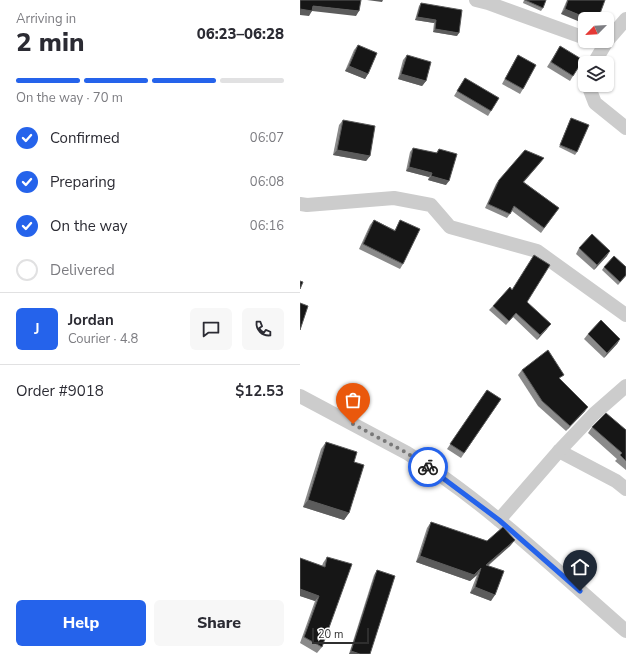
<!DOCTYPE html>
<html lang="en">
<head>
<meta charset="utf-8">
<style>
  :root { --surface:#fff; --page:#f7f7f7; --text:#2b2b33; --muted:#7c7c81; --line:#e1e1e2; --accent:#2563eb }
  body { margin:0; font-family:"Nunito Sans",sans-serif; background:var(--page); color:var(--text); height:100vh; display:flex; flex-direction:column; font-size:15px; white-space:nowrap }
  * { box-sizing:border-box; margin:0 }
  p { font-size:13px; color:var(--muted) }
  .icon { flex:none; width:22px; height:22px; fill:none; stroke:currentColor; stroke-width:2; stroke-linecap:round; stroke-linejoin:round }
  .map { position:relative; flex:1; overflow:hidden }
  .drawer { display:flex; flex-direction:column; background:var(--surface); width:300px }
  .drawer>* { flex:none }
  .needle { width:26px; rotate:246deg }
  .controls { position:absolute; left:278px; top:12px; display:grid; gap:8px }
  .controls a { display:grid; place-items:center; width:36px; height:36px; border-radius:6px; background:var(--surface); box-shadow:0 1px 3px #0004; font-size:20px }
  .scale { position:absolute; left:12px; bottom:10px; width:57px; box-sizing:border-box; padding-left:4px; border:2px solid #2f2f2f; border-top:0; font-size:11px; line-height:14px; white-space:nowrap; color:#2f2f2f; -webkit-text-stroke:3px #fff; paint-order:stroke }
  .pin { position:absolute; display:grid; place-items:center; width:34px; height:34px; color:#fff; margin:-41px -17px; border-radius:50% 50% 50% 0; rotate:-45deg; box-shadow:0 0 4px #0007 }
  .pin .icon { rotate:45deg }
  .courier { position:absolute; display:grid; place-items:center; width:40px; height:40px; margin:-20px; border:3px solid #2563eb; border-radius:50%; background:#fff; color:#222; box-shadow:0 1px 5px #0007 }
  .overview em { font-style:normal; font-weight:800 }
  .overview div { display:flex; flex-direction:column-reverse }
  .overview { display:flex; align-items:center; justify-content:space-between; height:68px; padding:0 16px }
  h1 { font-size:26px; font-weight:800; line-height:30px }
  .bar { display:grid; grid-template-columns:repeat(4,1fr); gap:6px 4px; align-content:center; height:48px; padding:0 16px }
  .bar i { height:5px; border-radius:3px; background:var(--line) }
  .bar .selected { background:var(--accent) }
  .bar p { grid-column:span 4 }
  .line { display:flex; align-items:center; gap:10px; padding:0 16px; border-top:1px solid var(--line) }
  .line div { flex:1 }
  .round { display:grid; place-items:center; flex:none; width:42px; height:42px; border-radius:6px; background:var(--page) }
  ol { padding:0 16px; list-style:none }
  li { display:flex; align-items:center; gap:12px; height:44px }
  li p { margin-inline-start:auto }
  li .icon { padding:4px; border-radius:50%; background:var(--accent); color:#fff; stroke-width:4 }
  li:last-child { color:var(--muted) }
  li i { width:22px; height:22px; border:2px solid var(--line); border-radius:50% }
  .cta { display:flex; gap:8px; margin-top:auto; padding:8px 16px }
  .cta a { flex:1; height:46px; border-radius:6px; background:var(--accent); color:#fff; font-size:16px; font-weight:800; line-height:46px; text-align:center }
  .cta a+a { background:var(--page); color:var(--text) }
  main { display:flex; flex:1; min-height:0 }
  .map>svg:first-child { display:block }
  .lines { fill:none; stroke-linecap:round; stroke-linejoin:round }
  .street { stroke:#ccc; stroke-width:14 }
  .wall { fill:#8a8a8a }
  .shaded-wall { fill:#5c5c5c }
  .building { fill:#161616; stroke:#5c5c5c }
  .done { stroke:#787878; stroke-width:4; stroke-dasharray:0 7.2 }
  .route { stroke:#2563eb; stroke-width:5 }
</style>
</head>
<body>
<main>
<section class="drawer">
<div class="overview"><div><h1>2 min</h1><p>Arriving in</p></div><em>06:23–06:28</em></div>
<div class="bar"><i class="selected"></i><i class="selected"></i><i class="selected"></i><i></i><p>On the way · 70 m</p></div>
<ol>
<li><svg class="icon" aria-label="check" viewBox="0 0 24 24"><path d="M5 12l5 5 9-10"/></svg>Confirmed<p>06:07</p></li>
<li><svg class="icon" aria-label="check" viewBox="0 0 24 24"><path d="M5 12l5 5 9-10"/></svg>Preparing<p>06:08</p></li>
<li><svg class="icon" aria-label="check" viewBox="0 0 24 24"><path d="M5 12l5 5 9-10"/></svg>On the way<p>06:16</p></li>
<li><i></i>Delivered</li>
</ol>
<div class="line" style="height:72px"><b class="round" style="background:var(--accent);color:#fff">J</b><div><b>Jordan</b><p>Courier · 4.8</p></div><a class="round"><svg class="icon" aria-label="chat" viewBox="0 0 24 24"><path d="M4 5h16v11H9l-5 4z"/></svg></a><a class="round"><svg class="icon" aria-label="phone" viewBox="0 0 24 24"><path d="M5 4h4l2 5-3 2q2 4 5 5l2-3 5 2v4C11 20 4 13 5 4z"/></svg></a></div>
<div class="line" style="height:52px"><div>Order #9018</div><b>$12.53</b></div>
<div class="cta"><a>Help</a><a>Share</a></div>
</section>
<div class="map">
<svg width="326" height="654" viewBox="0 0 326 654">
  <rect width="100%" height="100%" fill="#fff"/>
  <g class="lines">
    <g class="street">
      <polyline points="176,0 188,3 285,38"/>
      <polyline points="307,41 326,19"/>
      <polyline points="294,63 307,41"/>
      <polyline points="288,85 295,103 326,128"/>
      <polyline points="0,204 7,205 94,198 131,205 150,227 237,251 326,315"/>
      <path d="M0,396L107,453C186,502 256,570 326,631"/>
      <polyline points="259,451 316,481 326,489"/>
      <polyline points="199,520 259,451 294,414 326,386"/>
    </g>
  </g>
  <g class="wall">
    <polygon points="224,0 246,0 243,8 241,11 223,3"/>
    <polygon points="267,0 305,0 261,14"/>
    <polygon points="121,3 157,36 133,32 134,23 115,20 119,6"/>
    <polygon points="58,45 68,74 65,79 45,71 54,50"/>
    <polygon points="260,46 273,76 270,81 247,67"/>
    <polygon points="107,55 126,81 122,86 98,79 103,60"/>
    <polygon points="218,55 223,89 220,94 202,84 215,60"/>
    <polygon points="165,78 191,111 188,116 154,96"/>
    <polygon points="271,118 277,152 275,155 259,147 270,120"/>
    <polygon points="43,120 70,156 66,161 33,155 39,125"/>
    <polygon points="113,148 136,153 139,149 146,185 128,180 129,177 106,171 110,152"/>
    <polygon points="240,163 224,182 259,208 241,233 212,211 207,218 185,208 196,184 199,180"/>
    <polygon points="74,220 95,230 100,220 103,264 100,269 59,249 70,225"/>
    <polygon points="279,248 307,256 294,270 276,254"/>
    <polygon points="304,267 326,267 326,276 318,285 302,270"/>
    <polygon points="212,289 227,302 247,329 237,340 213,317 206,325 189,310 193,306"/>
    <polygon points="288,334 320,339 317,344 304,358 284,339"/>
    <polygon points="222,370 261,380 285,411 266,431 238,406 218,375"/>
    <polygon points="187,390 201,399 161,458 147,449"/>
    <polygon points="292,427 326,430 326,470 315,461 317,459 288,433"/>
    <polygon points="26,442 54,462 49,513 44,520 3,507 21,449"/>
    <polygon points="131,522 187,541 215,540 210,546 188,566 191,601 170,593 177,575 170,581 116,562 127,528"/>
    <polygon points="27,557 22,647 17,653 0,643 15,601 0,596 0,558 22,566 23,563"/>
    <polygon points="77,570 70,654 49,654 74,575"/>
  </g>
  <g class="shaded-wall">
    <polygon points="67,0 83,0 82,2"/>
    <polygon points="13,6 59,11 56,16 12,11 9,16 0,15 0,9"/>
    <polygon points="265,9 289,19 285,19 285,24 261,14"/>
    <polygon points="117,17 136,20 134,23 115,20"/>
    <polygon points="135,29 159,33 157,36 133,32"/>
    <polygon points="49,66 68,74 65,79 45,71"/>
    <polygon points="101,74 126,81 122,86 98,79"/>
    <polygon points="37,150 70,156 66,161 33,155"/>
    <polygon points="244,158 240,163 220,186 223,182"/>
    <polygon points="109,167 132,173 129,177 106,171"/>
    <polygon points="131,176 149,181 146,185 128,180"/>
    <polygon points="310,251 307,256 294,270 297,265"/>
    <polygon points="251,324 247,329 237,340 240,335"/>
    <polygon points="320,339 317,344 304,358 307,353"/>
    <polygon points="288,407 285,411 266,431 270,426"/>
    <polygon points="8,500 49,513 44,520 3,507"/>
    <polygon points="215,540 210,546 181,571 186,565"/>
    <polygon points="120,556 181,568 177,575 170,581 116,562"/>
    <polygon points="175,587 195,595 191,601 170,593"/>
    <polygon points="0,589 19,596 15,601 0,596"/>
    <polygon points="51,651 60,654 49,654"/>
  </g>
  <g class="building">
    <polygon points="0,0 61,0 59,11 13,6 12,11 0,9"/>
    <polygon points="225,0 246,0 243,8"/>
    <polygon points="268,0 305,0 298,19 289,19 265,9"/>
    <polygon points="121,3 162,10 159,33 135,29 136,20 117,17"/>
    <polygon points="58,45 77,53 68,74 49,66"/>
    <polygon points="260,46 283,60 273,76 251,62"/>
    <polygon points="107,55 131,62 126,81 101,74"/>
    <polygon points="218,55 236,65 223,89 205,79"/>
    <polygon points="165,78 199,98 191,111 157,91"/>
    <polygon points="271,118 289,125 277,152 260,145"/>
    <polygon points="43,120 75,126 70,156 37,150"/>
    <polygon points="113,148 137,153 139,149 157,154 149,181 131,176 132,173 109,167"/>
    <polygon points="225,150 244,158 223,182 259,208 244,228 214,206 210,214 188,204 199,180"/>
    <polygon points="74,220 95,231 100,220 120,229 103,264 63,244"/>
    <polygon points="292,234 310,251 297,265 279,248"/>
    <polygon points="234,255 250,265 227,302 251,324 240,335 216,313 209,321 193,306 210,287 212,290"/>
    <polygon points="314,256 326,267 326,275 320,282 304,267"/>
    <polygon points="0,281 3,282 0,289"/>
    <polygon points="0,303 8,306 0,330"/>
    <polygon points="301,320 320,339 307,353 288,334"/>
    <polygon points="248,350 264,375 259,378 288,407 270,426 242,401 222,370"/>
    <polygon points="187,390 201,399 164,453 150,444"/>
    <polygon points="306,413 326,430 326,461 320,455 322,453 292,427"/>
    <polygon points="26,442 57,452 54,462 64,465 49,513 8,500"/>
    <polygon points="131,522 187,541 203,527 215,540 186,565 204,571 195,595 175,587 181,568 174,575 120,556"/>
    <polygon points="27,557 52,564 22,647 4,637 19,596 0,589 0,558 25,567"/>
    <polygon points="77,570 95,576 70,654 60,654 51,651"/>
  </g>
  <g class="lines">
    <polyline class="done" points="53,424 107,453 128,467"/>
    <polyline class="route" points="128,467 199,520 280,591"/>
  </g>
</svg>
<div class="controls">
<a><svg class="needle" viewBox="-14 -14 28 28"><path d="M0-13l5 13h-10z" fill="#e53935"/><path d="M0 13l5-13h-10z" fill="#7c7c81"/></svg></a>
<a><svg class="icon" aria-label="layers" viewBox="0 0 24 24"><path d="M12 4l9 5-9 5-9-5zM3 14l9 5 9-5"/></svg></a>
</div>
<div class="scale">20 m</div>
<div class="pin" style="left:53px;top:424px;background:#ea580c"><svg class="icon" aria-label="bag" viewBox="0 0 24 24"><path d="M5 8h14l-1 12H6zM9 8a3 3 0 0 1 6 0"/></svg></div>
<div class="pin" style="left:280px;top:591px;background:#1f2937"><svg class="icon" aria-label="home" viewBox="0 0 24 24"><path d="M3 11l9-7 9 7M6 9v11h12V9"/></svg></div>
<div class="courier" style="left:128px;top:467px"><svg class="icon" aria-label="bike" viewBox="0 0 24 24"><circle cx="6" cy="16" r="4"/><circle cx="18" cy="16" r="4"/><path d="M6 16l4-8h5l3 8M10 8l3 8H6M13 5h3"/></svg></div>
</div>
</main>
</body>
</html>
